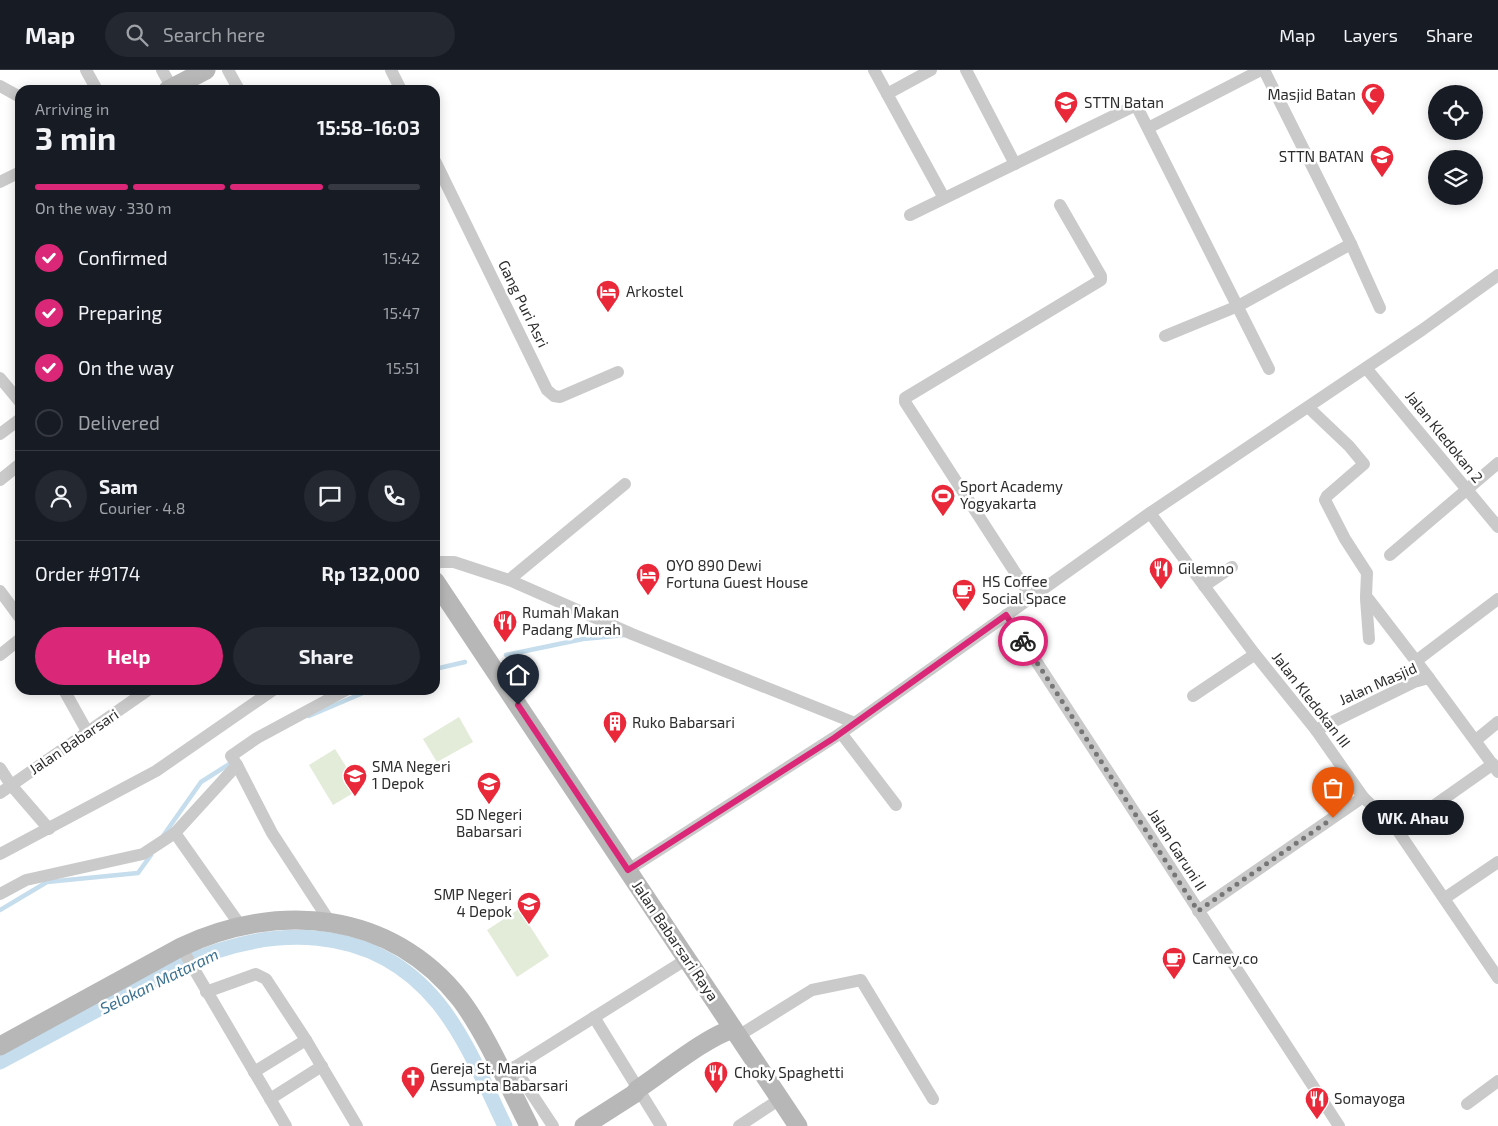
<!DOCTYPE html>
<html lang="en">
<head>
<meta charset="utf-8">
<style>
  :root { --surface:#171b24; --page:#242831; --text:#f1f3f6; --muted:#9ea1a6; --line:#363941; --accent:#db2777 }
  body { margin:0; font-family:"Exo 2",sans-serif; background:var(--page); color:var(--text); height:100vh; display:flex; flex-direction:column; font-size:19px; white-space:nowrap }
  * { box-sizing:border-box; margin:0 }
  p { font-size:16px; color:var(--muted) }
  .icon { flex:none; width:28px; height:28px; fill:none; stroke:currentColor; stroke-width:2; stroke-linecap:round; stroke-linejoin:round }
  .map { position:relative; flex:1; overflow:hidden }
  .side { position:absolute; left:15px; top:15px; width:425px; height:610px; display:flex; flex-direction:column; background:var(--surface); border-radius:15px; box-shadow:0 2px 12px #0003 }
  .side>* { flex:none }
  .controls { position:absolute; left:1428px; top:15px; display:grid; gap:10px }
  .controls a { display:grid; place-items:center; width:55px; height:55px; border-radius:50%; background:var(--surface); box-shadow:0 2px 12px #0003; font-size:25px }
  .pin { position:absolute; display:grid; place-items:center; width:42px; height:42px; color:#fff; margin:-51px -21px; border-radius:50% 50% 50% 0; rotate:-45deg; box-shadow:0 0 5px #0007 }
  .pin .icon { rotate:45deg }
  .courier { position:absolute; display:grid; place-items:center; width:50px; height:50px; margin:-25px; border:4px solid #db2777; border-radius:50%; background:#fff; color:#222; box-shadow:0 1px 6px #0007 }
  .bubble { position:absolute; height:35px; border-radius:18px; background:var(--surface); box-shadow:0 2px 12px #0003; font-size:16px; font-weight:700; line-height:35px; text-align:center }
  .headline em { font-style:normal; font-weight:700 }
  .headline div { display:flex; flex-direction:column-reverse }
  .headline { display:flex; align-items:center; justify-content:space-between; height:85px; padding:0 20px }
  h1 { font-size:32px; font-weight:700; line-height:38px }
  .bar { display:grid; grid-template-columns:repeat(4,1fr); gap:8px 5px; align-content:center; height:60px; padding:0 20px }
  .bar i { height:6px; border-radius:4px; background:var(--line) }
  .bar .selected { background:var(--accent) }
  .bar p { grid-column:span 4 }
  .line { display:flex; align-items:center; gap:12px; padding:0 20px; border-top:1px solid var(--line) }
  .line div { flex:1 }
  .round { display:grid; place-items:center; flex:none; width:52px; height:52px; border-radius:26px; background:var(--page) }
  ol { padding:0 20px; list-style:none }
  li { display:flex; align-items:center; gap:15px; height:55px }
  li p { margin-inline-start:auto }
  li .icon { padding:5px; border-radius:50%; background:var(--accent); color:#fff; stroke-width:4 }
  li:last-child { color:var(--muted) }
  li i { width:28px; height:28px; border:2px solid var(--line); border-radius:50% }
  .button { display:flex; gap:10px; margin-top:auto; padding:10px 20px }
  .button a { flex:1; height:58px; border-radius:30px; background:var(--accent); color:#fff; font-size:20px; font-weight:700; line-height:58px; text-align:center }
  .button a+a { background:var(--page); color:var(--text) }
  header { display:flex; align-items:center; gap:30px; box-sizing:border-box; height:70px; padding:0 25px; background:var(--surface); border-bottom:1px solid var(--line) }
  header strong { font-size:24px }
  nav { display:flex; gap:28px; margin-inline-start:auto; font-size:18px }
  .search { width:350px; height:45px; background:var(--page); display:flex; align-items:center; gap:12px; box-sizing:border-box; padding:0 18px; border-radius:28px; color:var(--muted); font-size:19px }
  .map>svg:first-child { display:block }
  .green { fill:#e3ebd9 }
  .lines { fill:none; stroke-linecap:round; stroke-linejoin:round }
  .stream { stroke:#c5ddec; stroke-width:4.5 }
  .canal { stroke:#c5ddec; stroke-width:15 }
  .street { stroke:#cacaca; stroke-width:12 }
  .secondary { stroke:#b7b7b7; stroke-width:19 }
  .done { stroke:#767676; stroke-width:5; stroke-dasharray:0 9 }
  .route { stroke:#db2777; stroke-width:6 }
  .labels { text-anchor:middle; stroke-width:5; stroke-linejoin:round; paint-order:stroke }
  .poi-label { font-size:15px; fill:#2d2d2d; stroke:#fff; text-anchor:start }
  .street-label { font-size:15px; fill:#2d2d2d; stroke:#fff }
  .water-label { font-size:16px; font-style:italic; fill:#397090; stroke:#fff }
</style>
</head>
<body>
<header>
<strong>Map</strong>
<div class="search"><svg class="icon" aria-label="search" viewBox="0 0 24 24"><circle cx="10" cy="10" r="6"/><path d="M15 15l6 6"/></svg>Search here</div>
<nav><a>Map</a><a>Layers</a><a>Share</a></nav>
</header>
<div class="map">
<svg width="1498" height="1056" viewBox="0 0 1498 1056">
  <rect width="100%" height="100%" fill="#fff"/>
  <g class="green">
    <polygon points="459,647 473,672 437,692 423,669"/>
    <polygon points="335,679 360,719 333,735 309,695"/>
    <polygon points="519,839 549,886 517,907 487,860"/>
  </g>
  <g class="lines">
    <g class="stream">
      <polyline points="506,585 583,569 625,565"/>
      <polyline points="435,599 465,592"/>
      <polyline points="309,646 370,620"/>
      <polyline points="163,766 201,712 234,691"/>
      <polyline points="0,840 47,812 138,803 151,785"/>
    </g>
    <path class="canal" d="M0,992L181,895C269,855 371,851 438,933C467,969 485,1015 505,1056"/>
    <g class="street">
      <polyline points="86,0 97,20"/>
      <polyline points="162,0 172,18"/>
      <polyline points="228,0 239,20"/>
      <polyline points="391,0 401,20"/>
      <polyline points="874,0 944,128"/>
      <polyline points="966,0 1015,94"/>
      <polyline points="1264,0 1351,174 1380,238"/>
      <polyline points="0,16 20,27"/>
      <polyline points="887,24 931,0"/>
      <polyline points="1148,58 1261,0"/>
      <polyline points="435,91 547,320 554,326 560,327 618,302"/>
      <polyline points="0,112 20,102"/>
      <polyline points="910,145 1136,35 1269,299"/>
      <polyline points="1165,266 1238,236 1351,174"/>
      <polyline points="1366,298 1498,457"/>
      <polyline points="0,308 20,332"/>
      <polyline points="1309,338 1349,376 1364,394 1327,426 1325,430 1345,469 1367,503 1366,526 1429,608"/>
      <polyline points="0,364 20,349"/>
      <polyline points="0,410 20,394"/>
      <polyline points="1150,443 1254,583 1316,660 1363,727 1398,761 1498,908"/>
      <polyline points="1390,485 1498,393"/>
      <polyline points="435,495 439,492 454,492 509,510 632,564 855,653"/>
      <polyline points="509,510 625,414"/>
      <polyline points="1204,516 1232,497"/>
      <polyline points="0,521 20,548"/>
      <polyline points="1031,527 905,332 905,328 1101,210 1101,206 1060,135"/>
      <polyline points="1366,529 1369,569"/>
      <polyline points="1006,545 1339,1056"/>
      <polyline points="0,585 20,569"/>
      <polyline points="1416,591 1498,529"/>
      <polyline points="64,620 88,663"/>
      <polyline points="1193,626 1251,587 1254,583"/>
      <polyline points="1316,660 1414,612 1429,608 1498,702"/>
      <polyline points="841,663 896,735"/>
      <polyline points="1476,670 1498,652"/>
      <polyline points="237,695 272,763 330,852"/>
      <polyline points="0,698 11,715 49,759"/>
      <polyline points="0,723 148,620"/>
      <polyline points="1398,761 1493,694"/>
      <polyline points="175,763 240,855"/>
      <polyline points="0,784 156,701 273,620"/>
      <polyline points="628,800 841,663 1150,443 1422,260 1498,205"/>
      <polyline points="0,824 26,810 143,784 175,763 237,695 231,686 257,668 346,620"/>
      <polyline points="1445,828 1498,792"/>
      <polyline points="1198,841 1363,727"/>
      <polyline points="181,877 286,1056"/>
      <polyline points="206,922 256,904 266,909 306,970 357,1056"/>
      <polyline points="594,947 661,1056"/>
      <polyline points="738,966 812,920 861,910 933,1029"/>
      <polyline points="514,997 553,1056"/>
      <polyline points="254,1002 306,970"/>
      <polyline points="502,1005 687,889"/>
      <polyline points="270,1029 322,996"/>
      <polyline points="1467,1034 1498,1011"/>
      <polyline points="739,1056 780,1029"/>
    </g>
    <g class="secondary">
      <polyline points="168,20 206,0"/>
      <polyline points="435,511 798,1056"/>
      <path d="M0,976L181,877C278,831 391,841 460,929C486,963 509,1017 529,1056"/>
      <path d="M584,1056L634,1024L638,1019C662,1003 708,966 733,959"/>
    </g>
  </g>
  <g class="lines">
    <polyline class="done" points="1023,571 1198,841 1333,748"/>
    <polyline class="route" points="518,635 628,800 834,668 1006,545 1023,571"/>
  </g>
  <defs>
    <symbol id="mosque-pin" viewBox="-11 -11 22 30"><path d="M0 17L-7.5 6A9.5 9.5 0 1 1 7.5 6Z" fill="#e9293a" stroke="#fff"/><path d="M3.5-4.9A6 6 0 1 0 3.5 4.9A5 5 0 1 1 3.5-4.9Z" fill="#fff"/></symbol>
    <symbol id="university-pin" viewBox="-11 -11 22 30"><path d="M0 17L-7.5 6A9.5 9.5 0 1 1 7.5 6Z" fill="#e9293a" stroke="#fff"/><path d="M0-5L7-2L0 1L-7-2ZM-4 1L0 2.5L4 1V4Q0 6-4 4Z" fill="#fff"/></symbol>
    <symbol id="hotel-pin" viewBox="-11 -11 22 30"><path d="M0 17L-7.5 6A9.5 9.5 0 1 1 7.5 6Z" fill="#e9293a" stroke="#fff"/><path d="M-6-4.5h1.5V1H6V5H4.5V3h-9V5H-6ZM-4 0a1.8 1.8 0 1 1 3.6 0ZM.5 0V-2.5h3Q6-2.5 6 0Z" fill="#fff"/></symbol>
    <symbol id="stadium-pin" viewBox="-11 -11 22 30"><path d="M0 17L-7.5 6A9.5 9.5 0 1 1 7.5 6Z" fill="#e9293a" stroke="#fff"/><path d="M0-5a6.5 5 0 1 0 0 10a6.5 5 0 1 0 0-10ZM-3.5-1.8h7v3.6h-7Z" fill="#fff"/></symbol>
    <symbol id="restaurant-pin" viewBox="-11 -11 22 30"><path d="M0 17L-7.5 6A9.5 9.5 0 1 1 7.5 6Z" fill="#e9293a" stroke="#fff"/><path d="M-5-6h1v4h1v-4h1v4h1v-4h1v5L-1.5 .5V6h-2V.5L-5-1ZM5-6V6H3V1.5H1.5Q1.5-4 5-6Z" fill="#fff"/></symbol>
    <symbol id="cafe-pin" viewBox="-11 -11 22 30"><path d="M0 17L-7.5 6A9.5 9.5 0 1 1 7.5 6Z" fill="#e9293a" stroke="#fff"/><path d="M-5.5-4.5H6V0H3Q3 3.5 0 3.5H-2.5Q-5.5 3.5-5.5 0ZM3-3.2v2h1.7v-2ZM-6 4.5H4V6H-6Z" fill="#fff"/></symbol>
    <symbol id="building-pin" viewBox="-11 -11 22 30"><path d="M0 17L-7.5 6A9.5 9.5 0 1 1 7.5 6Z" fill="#e9293a" stroke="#fff"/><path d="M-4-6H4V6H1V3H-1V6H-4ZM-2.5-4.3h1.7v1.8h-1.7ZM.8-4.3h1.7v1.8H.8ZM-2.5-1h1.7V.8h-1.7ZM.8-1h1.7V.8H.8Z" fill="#fff"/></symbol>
    <symbol id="school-pin" viewBox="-11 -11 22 30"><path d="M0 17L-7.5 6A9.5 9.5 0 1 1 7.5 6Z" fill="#e9293a" stroke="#fff"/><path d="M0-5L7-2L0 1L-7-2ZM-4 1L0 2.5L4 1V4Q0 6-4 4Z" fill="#fff"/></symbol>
    <symbol id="church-pin" viewBox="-11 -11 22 30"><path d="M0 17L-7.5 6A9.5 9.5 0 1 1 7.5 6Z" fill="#e9293a" stroke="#fff"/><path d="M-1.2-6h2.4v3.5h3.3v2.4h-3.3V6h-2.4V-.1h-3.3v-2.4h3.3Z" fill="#fff"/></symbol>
  </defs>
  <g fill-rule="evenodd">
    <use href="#mosque-pin" x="1359" y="11" width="28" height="38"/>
    <use href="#university-pin" x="1052" y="19" width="28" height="38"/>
    <use href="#university-pin" x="1368" y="73" width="28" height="38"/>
    <use href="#hotel-pin" x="594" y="208" width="28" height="38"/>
    <use href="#stadium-pin" x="929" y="412" width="28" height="38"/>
    <use href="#restaurant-pin" x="1147" y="485" width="28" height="38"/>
    <use href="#hotel-pin" x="634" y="491" width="28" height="38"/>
    <use href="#cafe-pin" x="950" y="507" width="28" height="38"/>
    <use href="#restaurant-pin" x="491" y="538" width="28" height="38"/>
    <use href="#building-pin" x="601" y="639" width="28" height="38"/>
    <use href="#school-pin" x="341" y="692" width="28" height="38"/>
    <use href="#school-pin" x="475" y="700" width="28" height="38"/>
    <use href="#school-pin" x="515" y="820" width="28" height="38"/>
    <use href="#cafe-pin" x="1160" y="875" width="28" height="38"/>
    <use href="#restaurant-pin" x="702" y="989" width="28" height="38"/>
    <use href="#church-pin" x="399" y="994" width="28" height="38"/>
    <use href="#restaurant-pin" x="1303" y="1015" width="28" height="38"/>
  </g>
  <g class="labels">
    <g class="poi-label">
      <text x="1356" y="30" text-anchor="end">Masjid Batan</text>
      <text x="1084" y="38">STTN Batan</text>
      <text x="1364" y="92" text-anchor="end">STTN BATAN</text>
      <text x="626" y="227">Arkostel</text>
      <text x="960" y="422">Sport Academy<tspan x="960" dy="17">Yogyakarta</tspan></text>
      <text x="666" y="501">OYO 890 Dewi<tspan x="666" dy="17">Fortuna Guest House</tspan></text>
      <text x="1178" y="504">Gilemno</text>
      <text x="982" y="517">HS Coffee<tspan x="982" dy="17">Social Space</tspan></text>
      <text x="522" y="548">Rumah Makan<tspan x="522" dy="17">Padang Murah</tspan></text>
      <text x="632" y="658">Ruko Babarsari</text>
      <text x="372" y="702">SMA Negeri<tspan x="372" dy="17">1 Depok</tspan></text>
      <text x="489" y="750" text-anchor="middle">SD Negeri<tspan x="489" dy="17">Babarsari</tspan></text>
      <text x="512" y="830" text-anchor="end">SMP Negeri<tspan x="512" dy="17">4 Depok</tspan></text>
      <text x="1192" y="894">Carney.co</text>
      <text x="430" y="1004">Gereja St. Maria<tspan x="430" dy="17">Assumpta Babarsari</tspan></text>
      <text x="734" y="1008">Choky Spaghetti</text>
      <text x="1334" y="1034">Somayoga</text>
    </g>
    <g class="street-label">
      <text transform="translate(523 234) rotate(64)" y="5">Gang Puri Asri</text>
      <text transform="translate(1444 367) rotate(51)" y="5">Jalan Kledokan 2</text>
      <text transform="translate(1378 614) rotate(-24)" y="5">Jalan Masjid</text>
      <text transform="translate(1311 630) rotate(52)" y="5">Jalan Kledokan III</text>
      <text transform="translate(74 672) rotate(-34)" y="5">Jalan Babarsari</text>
      <text transform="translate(1177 780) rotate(57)" y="5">Jalan Garuni II</text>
      <text transform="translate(675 871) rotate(56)" y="5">Jalan Babarsari Raya</text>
    </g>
    <g class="water-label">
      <text transform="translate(159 911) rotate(-26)" y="6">Selokan Mataram</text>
    </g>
  </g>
</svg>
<div class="controls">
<a><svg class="icon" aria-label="locate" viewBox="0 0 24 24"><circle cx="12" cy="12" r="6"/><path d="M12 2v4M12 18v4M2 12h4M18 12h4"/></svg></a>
<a><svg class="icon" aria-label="layers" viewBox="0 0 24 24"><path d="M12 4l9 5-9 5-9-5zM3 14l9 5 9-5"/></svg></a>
</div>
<div class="pin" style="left:1333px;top:748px;background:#ea580c"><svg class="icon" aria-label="bag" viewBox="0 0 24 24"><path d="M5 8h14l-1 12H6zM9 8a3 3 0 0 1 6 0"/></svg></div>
<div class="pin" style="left:518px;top:635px;background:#1f2937"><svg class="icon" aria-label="home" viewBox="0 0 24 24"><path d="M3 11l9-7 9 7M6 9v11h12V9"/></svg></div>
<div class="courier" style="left:1023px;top:571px"><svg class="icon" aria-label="bike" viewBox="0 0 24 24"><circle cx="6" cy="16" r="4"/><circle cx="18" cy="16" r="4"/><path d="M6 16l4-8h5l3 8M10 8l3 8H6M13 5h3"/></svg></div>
<div class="bubble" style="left:1362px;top:730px;width:102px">WK. Ahau</div>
<section class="side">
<div class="headline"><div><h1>3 min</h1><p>Arriving in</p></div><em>15:58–16:03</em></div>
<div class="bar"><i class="selected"></i><i class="selected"></i><i class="selected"></i><i></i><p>On the way · 330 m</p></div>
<ol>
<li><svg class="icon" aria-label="check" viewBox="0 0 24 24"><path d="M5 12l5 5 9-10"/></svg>Confirmed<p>15:42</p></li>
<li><svg class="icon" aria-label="check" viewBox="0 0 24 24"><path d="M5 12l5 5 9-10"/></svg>Preparing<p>15:47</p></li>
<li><svg class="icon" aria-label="check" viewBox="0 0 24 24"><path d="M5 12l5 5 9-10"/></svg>On the way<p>15:51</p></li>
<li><i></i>Delivered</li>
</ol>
<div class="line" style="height:90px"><a class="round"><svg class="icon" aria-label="person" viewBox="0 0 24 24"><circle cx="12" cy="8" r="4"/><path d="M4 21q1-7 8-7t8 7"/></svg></a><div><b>Sam</b><p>Courier · 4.8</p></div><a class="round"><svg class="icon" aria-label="chat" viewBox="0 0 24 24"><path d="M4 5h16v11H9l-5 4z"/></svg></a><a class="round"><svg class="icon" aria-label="phone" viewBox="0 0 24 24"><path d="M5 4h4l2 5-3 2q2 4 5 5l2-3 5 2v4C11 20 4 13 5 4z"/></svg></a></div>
<div class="line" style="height:65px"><div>Order #9174</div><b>Rp 132,000</b></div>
<div class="button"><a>Help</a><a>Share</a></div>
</section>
</div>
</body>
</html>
